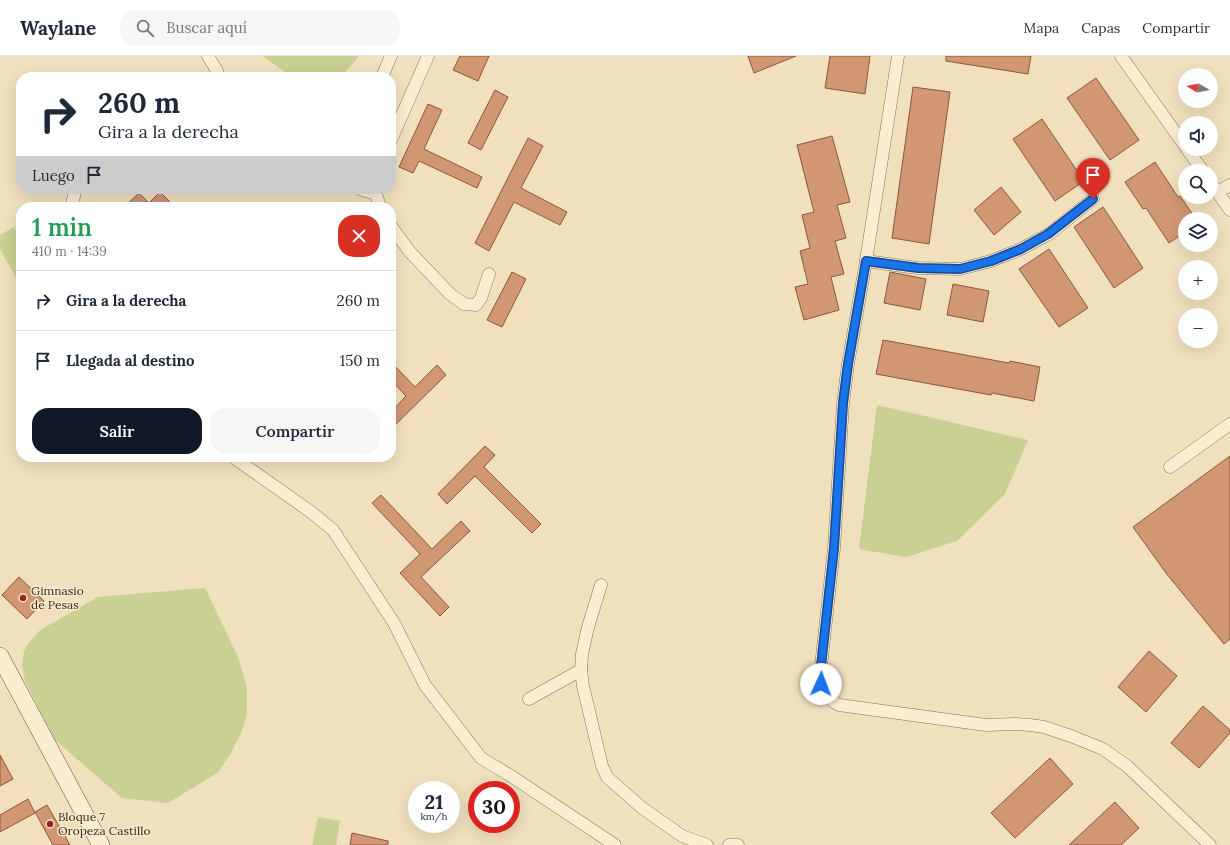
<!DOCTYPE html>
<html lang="es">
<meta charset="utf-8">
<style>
:root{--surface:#fff;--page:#f6f6f7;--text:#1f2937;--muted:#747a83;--line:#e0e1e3;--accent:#111827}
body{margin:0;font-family:Lora,serif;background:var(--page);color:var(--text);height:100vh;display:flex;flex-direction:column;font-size:15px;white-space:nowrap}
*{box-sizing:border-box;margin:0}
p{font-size:13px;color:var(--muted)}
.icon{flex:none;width:22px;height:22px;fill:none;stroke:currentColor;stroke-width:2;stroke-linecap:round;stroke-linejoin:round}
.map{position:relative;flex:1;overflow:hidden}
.details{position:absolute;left:16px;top:146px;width:380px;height:260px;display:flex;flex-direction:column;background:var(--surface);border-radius:16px;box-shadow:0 4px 16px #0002}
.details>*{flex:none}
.guide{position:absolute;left:16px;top:16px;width:380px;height:122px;border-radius:16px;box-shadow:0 4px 16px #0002;background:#fff;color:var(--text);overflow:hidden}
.needle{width:26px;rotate:280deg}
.tools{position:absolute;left:1178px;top:12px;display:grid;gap:8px}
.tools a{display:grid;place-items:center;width:40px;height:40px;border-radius:50%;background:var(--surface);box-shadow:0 4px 16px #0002;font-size:20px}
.speed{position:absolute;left:408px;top:725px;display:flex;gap:8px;font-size:20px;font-weight:700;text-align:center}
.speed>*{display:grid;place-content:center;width:52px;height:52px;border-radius:50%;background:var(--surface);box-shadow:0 4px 16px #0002;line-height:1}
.speed small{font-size:10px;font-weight:400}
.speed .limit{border:6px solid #d22;background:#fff;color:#111}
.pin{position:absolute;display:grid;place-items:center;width:34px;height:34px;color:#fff;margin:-41px -17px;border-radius:50% 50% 50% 0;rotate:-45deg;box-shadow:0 0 4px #0007}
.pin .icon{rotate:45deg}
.me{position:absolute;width:44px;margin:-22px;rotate:2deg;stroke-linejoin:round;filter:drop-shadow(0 0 3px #0008)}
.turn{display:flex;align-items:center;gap:14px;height:84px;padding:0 16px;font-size:18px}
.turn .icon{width:52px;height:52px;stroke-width:2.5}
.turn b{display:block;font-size:28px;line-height:34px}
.then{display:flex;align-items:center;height:38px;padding:0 16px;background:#0003;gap:8px;font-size:15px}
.round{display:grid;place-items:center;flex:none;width:42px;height:42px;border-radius:16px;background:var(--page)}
.head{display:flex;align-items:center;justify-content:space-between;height:68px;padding:0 16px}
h1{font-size:24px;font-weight:600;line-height:30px;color:#1e9e55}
.cta{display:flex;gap:8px;margin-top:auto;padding:8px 16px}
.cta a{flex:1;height:46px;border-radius:16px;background:var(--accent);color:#fff;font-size:16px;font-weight:600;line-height:46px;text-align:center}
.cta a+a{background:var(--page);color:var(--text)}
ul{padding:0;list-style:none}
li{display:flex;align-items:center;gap:12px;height:60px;padding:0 16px;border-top:1px solid var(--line)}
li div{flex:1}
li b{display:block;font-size:15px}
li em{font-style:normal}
header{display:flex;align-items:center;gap:24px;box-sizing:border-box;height:56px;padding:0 20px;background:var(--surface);border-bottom:1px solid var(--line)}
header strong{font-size:19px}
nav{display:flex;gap:22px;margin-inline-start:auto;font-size:14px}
.search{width:280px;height:36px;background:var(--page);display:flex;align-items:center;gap:10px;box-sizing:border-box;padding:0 14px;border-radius:16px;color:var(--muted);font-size:15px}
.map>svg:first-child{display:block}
.green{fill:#cacf92}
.building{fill:#d19672;stroke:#8b573a}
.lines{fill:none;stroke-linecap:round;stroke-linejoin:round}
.street-casing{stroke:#8a7056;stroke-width:13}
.secondary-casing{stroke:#6c5139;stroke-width:18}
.street{stroke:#fbedd2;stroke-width:12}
.secondary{stroke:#fbedd2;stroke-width:17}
.route-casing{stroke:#114b97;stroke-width:10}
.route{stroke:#1a73e8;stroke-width:7}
.poi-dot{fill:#9d2227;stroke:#f8eace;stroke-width:1.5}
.labels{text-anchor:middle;stroke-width:3;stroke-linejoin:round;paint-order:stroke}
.poi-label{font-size:12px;fill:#38281b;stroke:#f8eace;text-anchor:start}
</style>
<header>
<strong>Waylane</strong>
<div class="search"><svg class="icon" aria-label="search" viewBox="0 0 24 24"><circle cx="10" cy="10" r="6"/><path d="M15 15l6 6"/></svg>Buscar aquí</div>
<nav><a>Mapa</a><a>Capas</a><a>Compartir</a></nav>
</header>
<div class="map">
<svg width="1230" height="789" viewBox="0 0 1230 789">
<rect width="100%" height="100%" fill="#f1e0be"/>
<!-- green -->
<g class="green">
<path d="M263 0H359L341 21H292Z"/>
<path d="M14 171 21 184V220L16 222 0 193V179Z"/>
<path d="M877 349 1028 384 1005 438 957 485 906 501 859 493Z"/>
<path d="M205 532 238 601 247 632V659L241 677 230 699 217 717 168 747 122 742 55 684 25 625 22 609 24 595 28 588 40 574 98 541Z"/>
<path d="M318 761 340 765 336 789H312Z"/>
</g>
<!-- building -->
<g class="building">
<path d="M460 0H489L478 25 453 14Z"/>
<path d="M748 0H796L754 17Z"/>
<path d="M830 0H870L865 38 825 32Z"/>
<path d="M946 0H1031L1028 18 946 5Z"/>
<path d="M1096 22 1139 84 1110 104 1067 42Z"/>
<path d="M913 31 950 36 929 188 892 182Z"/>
<path d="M495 34 508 41 481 94 468 87Z"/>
<path d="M428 48 442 54 424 93 482 121 477 132 419 105 413 117 399 111Z"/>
<path d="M1042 63 1084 125 1055 145 1013 83Z"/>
<path d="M832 80 850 146 837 149 846 182 835 185 844 218 831 221 839 254 804 264 795 231 808 228 800 195 810 192 802 159 814 156 797 89Z"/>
<path d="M528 82 543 90 521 132 567 156 560 169 514 146 489 195 475 187Z"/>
<path d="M1155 106 1178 141 1180 140 1196 163H1185V176L1169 187 1146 152 1143 153 1125 126Z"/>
<path d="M1001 131 1021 156 994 179 974 154Z"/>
<path d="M160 136 175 151H124L139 137 149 147Z"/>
<path d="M1103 151 1143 212 1114 232 1074 171Z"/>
<path d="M1049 193 1088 252 1059 271 1019 213Z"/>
<path d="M512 216 526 223 502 271 487 264Z"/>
<path d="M890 216 926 223 920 254 884 247Z"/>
<path d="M953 228 989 235 983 266 947 259Z"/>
<path d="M883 284 1009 307 1010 305 1040 311 1034 345 992 337 991 339 876 318Z"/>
<path d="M391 306 415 331 437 309 446 319 391 373V356L406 340 391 324Z"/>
<path d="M485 390 495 399 484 411 541 468 532 477 475 420 447 448 438 438Z"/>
<path d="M1230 400V583L1224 588 1166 517 1133 471Z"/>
<path d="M381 439 432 493 461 465 470 475 421 521 449 551 440 560 400 517 420 498 372 447Z"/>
<path d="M19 521 44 545 27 563 2 539Z"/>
<path d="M1149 595 1177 620 1146 656 1118 631Z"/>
<path d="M1203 650 1230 674V677L1199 712 1171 687Z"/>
<path d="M0 699 13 723 0 730Z"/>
<path d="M1050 702 1073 728 1015 782 991 757Z"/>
<path d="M28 743 35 757 0 776V759Z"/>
<path d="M1115 746 1139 772 1121 789H1069Z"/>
<path d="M47 749 70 789H53L35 756Z"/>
<path d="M352 777 388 785V789H350Z"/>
</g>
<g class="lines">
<!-- street casing -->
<g class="street-casing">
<g id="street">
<path d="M208 0 217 15 218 21"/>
<path d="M898 0 866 205 848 308 843 347 834 492 820 619C821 634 826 642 839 649L986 669 1015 668 1030 669 1044 671 1071 680 1103 693 1127 710 1210 789"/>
<path d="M1121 0 1185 90"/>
<path d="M382 21 391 0"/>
<path d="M391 84 428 0"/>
<path d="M1187 93 1203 115"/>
<path d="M1211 127 1230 154"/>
<path d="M360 133 376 138"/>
<path d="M376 133V138L380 151"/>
<path d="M1218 136 1230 129"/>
<path d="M71 151 76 133"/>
<path d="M391 170 410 196 450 238 464 248 476 249 481 242 489 218"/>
<path d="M866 205 917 212 960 213 991 205 1021 193 1049 178 1093 143"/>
<path d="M233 401 311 456 333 474 394 567 425 629 481 702 511 720 615 789"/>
<path d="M1170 411 1230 368"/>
<path d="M601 529 588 571 582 598 581 614 583 630 602 710 607 721 641 751 682 780 707 789"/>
<path d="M529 643 581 614"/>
<path d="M729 789H738"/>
</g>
</g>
<!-- secondary casing -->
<g class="secondary-casing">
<path id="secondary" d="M0 600 101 789"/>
</g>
<!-- street -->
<use href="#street" class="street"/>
<!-- secondary -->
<use href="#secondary" class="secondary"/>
</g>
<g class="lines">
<!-- route casing -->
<g class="route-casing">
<path id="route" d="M821 628 820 619 834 492 843 347 848 308 866 205 918 212 960 213 991 205 1021 193 1048 178 1093 143"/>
</g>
<!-- route -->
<use href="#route" class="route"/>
</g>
<!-- markers -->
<g class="poi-dot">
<circle cx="23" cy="542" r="4"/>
<circle cx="50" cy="768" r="4"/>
</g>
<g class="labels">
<!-- poi labels -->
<g class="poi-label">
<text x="31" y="539">Gimnasio<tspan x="31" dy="14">de Pesas</tspan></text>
<text x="58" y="765">Bloque 7<tspan x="58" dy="14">Oropeza Castillo</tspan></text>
</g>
</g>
</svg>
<div class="tools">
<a><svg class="needle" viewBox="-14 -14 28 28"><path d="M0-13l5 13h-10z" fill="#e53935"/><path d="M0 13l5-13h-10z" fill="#747a83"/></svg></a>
<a><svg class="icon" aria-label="sound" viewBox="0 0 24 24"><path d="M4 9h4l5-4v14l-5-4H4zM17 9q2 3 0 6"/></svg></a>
<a><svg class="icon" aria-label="search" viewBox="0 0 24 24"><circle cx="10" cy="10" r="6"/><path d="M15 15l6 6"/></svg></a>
<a><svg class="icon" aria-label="layers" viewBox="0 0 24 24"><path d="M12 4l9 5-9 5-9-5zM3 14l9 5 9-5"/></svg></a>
<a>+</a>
<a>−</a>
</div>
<div class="speed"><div>21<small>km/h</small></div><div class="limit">30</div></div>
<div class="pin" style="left:1093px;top:143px;background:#d93025"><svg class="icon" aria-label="arrive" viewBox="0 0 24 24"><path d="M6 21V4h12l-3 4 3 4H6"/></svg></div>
<svg class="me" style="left:821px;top:628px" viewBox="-20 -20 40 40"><circle r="19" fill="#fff"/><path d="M0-13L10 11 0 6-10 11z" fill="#1a73e8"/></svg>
<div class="guide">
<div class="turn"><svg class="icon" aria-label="right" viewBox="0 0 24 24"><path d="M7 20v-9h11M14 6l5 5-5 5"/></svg><div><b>260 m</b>Gira a la derecha</div></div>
<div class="then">Luego<svg class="icon" aria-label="arrive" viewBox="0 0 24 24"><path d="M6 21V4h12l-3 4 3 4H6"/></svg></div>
</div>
<section class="details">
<div class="head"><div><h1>1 min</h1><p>410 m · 14:39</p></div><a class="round" style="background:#d93025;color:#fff"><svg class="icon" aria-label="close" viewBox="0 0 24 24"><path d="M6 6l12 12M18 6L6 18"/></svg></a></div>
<ul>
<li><svg class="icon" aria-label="right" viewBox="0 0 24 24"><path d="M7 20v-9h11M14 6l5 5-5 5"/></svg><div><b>Gira a la derecha</b></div><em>260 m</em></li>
<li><svg class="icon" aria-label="arrive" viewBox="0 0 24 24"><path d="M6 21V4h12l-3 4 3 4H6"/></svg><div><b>Llegada al destino</b></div><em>150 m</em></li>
</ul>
<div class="cta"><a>Salir</a><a>Compartir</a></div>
</section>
</div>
